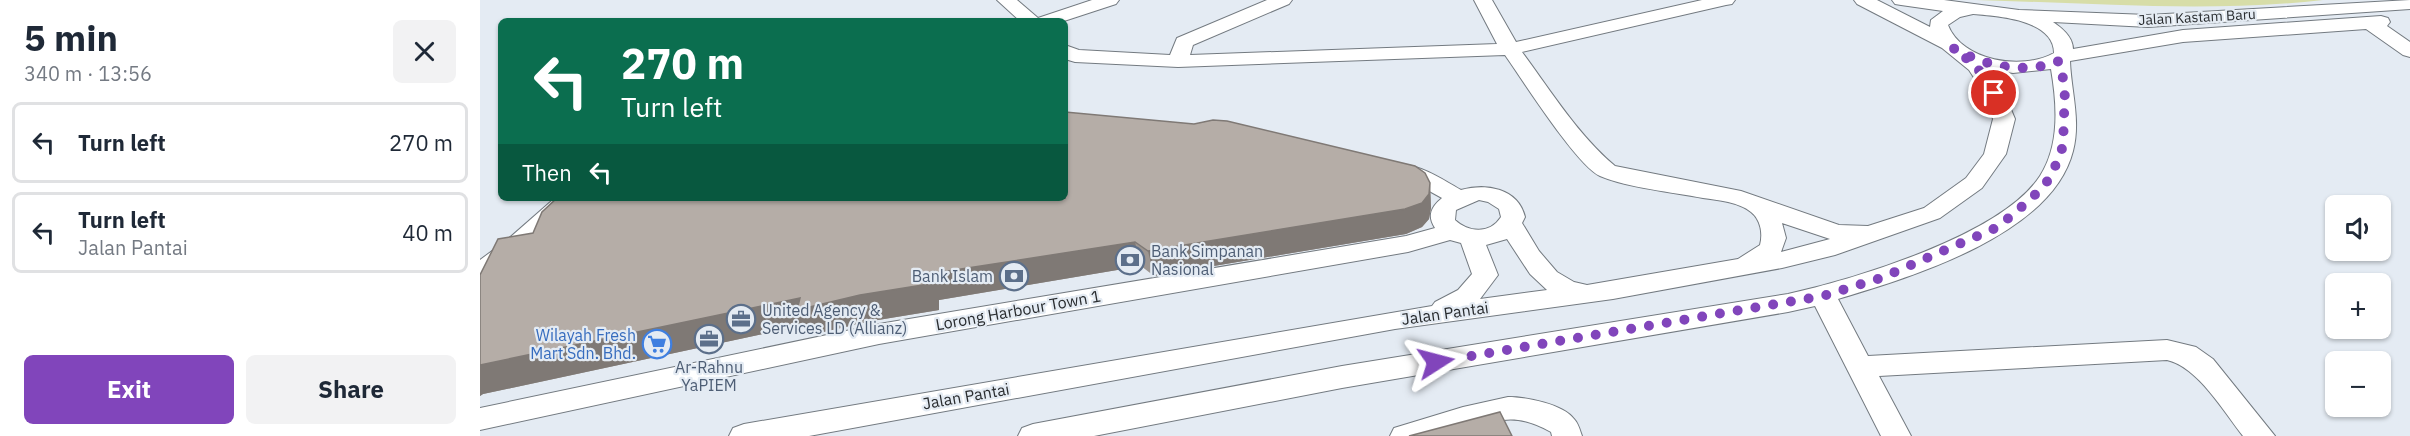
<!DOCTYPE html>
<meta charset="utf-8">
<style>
:root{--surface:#fff;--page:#f2f2f3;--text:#1f2937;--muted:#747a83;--line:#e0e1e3;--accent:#8145bb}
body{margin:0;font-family:"IBM Plex Sans",sans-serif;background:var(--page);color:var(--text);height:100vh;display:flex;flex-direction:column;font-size:22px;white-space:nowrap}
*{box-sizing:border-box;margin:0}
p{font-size:20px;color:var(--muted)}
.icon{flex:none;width:33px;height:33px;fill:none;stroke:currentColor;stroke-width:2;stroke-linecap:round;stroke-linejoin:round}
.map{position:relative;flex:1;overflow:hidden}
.drawer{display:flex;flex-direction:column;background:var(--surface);width:480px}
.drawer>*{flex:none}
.top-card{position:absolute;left:18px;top:18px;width:570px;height:183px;border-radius:9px;box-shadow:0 2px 4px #0004;background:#0b6e4f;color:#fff;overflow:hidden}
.buttons{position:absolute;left:1845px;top:195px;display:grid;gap:12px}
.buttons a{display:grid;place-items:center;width:66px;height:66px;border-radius:9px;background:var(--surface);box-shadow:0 2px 4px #0004;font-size:30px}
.pin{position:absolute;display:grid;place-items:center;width:51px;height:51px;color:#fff;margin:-26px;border:3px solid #fff;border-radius:50%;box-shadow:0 2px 6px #0007}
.me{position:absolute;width:66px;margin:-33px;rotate:81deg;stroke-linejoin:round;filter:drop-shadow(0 0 4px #0008)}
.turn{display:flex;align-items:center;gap:21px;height:126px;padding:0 24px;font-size:27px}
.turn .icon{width:78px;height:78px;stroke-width:2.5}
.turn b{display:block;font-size:42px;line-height:51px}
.then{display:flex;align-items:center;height:57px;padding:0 24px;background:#0003;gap:12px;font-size:22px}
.round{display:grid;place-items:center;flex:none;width:63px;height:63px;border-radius:9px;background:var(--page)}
.summary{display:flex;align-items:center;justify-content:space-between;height:102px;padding:0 24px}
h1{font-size:36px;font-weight:700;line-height:45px}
.cta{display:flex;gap:12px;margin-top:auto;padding:12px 24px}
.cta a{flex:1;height:69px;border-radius:9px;background:var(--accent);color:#fff;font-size:24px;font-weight:700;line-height:69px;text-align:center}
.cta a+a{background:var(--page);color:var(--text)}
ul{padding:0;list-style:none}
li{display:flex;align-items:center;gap:18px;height:81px;margin:0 12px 9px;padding:0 12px;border:3px solid var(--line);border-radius:9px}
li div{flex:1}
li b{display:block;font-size:22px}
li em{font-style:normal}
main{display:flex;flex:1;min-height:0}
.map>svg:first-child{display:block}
.green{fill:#d7dda8}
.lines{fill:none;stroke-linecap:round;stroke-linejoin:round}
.minor-casing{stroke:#737a80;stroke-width:2}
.minor{fill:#fff;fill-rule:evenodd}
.wall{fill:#9c9590}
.shaded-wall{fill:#7f7975}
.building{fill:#b5ada7;stroke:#7f7975;stroke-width:1.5}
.route{stroke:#8145bb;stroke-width:10;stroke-dasharray:0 18}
.labels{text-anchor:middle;stroke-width:4.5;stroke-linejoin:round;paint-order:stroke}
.far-street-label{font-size:14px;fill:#292c2f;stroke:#e4ebf3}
.service-label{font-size:16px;fill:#4e5e75;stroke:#e4ebf3;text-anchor:start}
.street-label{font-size:16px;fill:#292c2f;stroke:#e4ebf3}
.shop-label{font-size:16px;fill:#366cbe;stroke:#e4ebf3;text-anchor:end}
</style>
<main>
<section class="drawer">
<div class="summary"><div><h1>5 min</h1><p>340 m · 13:56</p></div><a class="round"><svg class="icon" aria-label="close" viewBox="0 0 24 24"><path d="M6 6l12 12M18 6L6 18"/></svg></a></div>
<ul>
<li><svg class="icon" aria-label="left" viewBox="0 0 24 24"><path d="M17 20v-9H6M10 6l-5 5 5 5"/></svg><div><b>Turn left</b></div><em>270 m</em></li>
<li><svg class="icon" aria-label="left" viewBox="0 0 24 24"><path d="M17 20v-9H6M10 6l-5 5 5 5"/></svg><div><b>Turn left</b><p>Jalan Pantai</p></div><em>40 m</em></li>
</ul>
<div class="cta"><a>Exit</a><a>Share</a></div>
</section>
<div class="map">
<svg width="1930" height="436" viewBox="0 0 1930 436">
<rect width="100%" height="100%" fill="#e4ebf3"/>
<!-- green -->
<path class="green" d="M1496 0H1843C1728 13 1612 3 1496 0Z"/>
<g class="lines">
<!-- minor casing -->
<g class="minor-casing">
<g id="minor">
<path d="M517 0H537L558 18 612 0H639L636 4 584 21H540Z"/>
<path d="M787 0H812L809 4 713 45 710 55 1017 44 994 0H1012L1036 42 1222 0H1255L1252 4 1246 5 1042 52C1071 91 1098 135 1135 166L1261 191 1359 225 1388 226 1444 208 1486 178 1504 154 1513 119 1504 93 1489 70 1462 48 1377 4 1374 0H1397L1450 27 1451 20 1463 11 1421 5 1415 4 1412 0H1464L1539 10 1668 15 1930 0V9L1668 27 1573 22C1582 28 1593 37 1593 49L1703 30 1901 16 1908 18 1910 22 1907 26 1930 42V57L1923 55 1886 29 1703 42 1590 61C1591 91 1601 120 1593 151 1572 235 1431 277 1358 299L1388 356 1687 340 1716 347 1733 359 1795 436H1763C1744 412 1718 367 1687 360L1399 376 1431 436H1401L1335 306 1308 312 862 388 614 436H538L542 428 553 424 862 366 1308 294C1375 279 1522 235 1560 176 1580 145 1577 104 1571 69L1533 73 1508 69 1524 93 1535 119 1526 154 1502 188 1460 218 1355 255 1302 268 1133 299 915 329 329 436H249L253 428 264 424 952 306 955 302 978 290 992 274 981 243 970 240 928 252 399 344 0 430V408L399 324 926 236 955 228C947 216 951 207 962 198L933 182 911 176 908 171 911 166C935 160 961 179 981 190 1006 183 1038 188 1045 217L1042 223 1059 251 1077 272 1094 282 1107 285 1258 259 1280 245C1283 234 1281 220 1271 212 1259 202 1238 200 1223 198 1192 192 1149 188 1120 176 1097 166 1042 79 1025 55L698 67 595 62 585 59V45L599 50 690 55 697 38ZM1493 14C1519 16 1574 20 1574 53 1542 71 1482 61 1468 25L1480 17ZM999 200 1008 202 1019 209 1021 217C1010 234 989 233 975 220L976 210ZM1302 223 1350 239 1301 252 1306 238ZM1027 239 1050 274 1067 290 1000 299 1018 275 1006 245Z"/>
<path d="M75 198H101C87 218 22 275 0 282V260L27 240Z"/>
<path d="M1028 397C1046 397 1083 404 1094 419 1098 423 1100 430 1102 436H1072L1071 432C1023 405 1008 429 962 436 946 436 927 436 910 436L914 428 983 407Z"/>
</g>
</g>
<!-- minor -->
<use href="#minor" class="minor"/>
</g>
<!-- wall -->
<path class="wall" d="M950 183 951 208 949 219 942 227 926 234 674 276 661 266 459 300V310L392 321 330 335 325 325 3 394 0 396V275L53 233Z"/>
<!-- shaded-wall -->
<g class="shaded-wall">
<path d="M950 183 951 208 949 219 942 227 926 234 674 276 668 251Z"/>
<path d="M655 242 661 266 459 300V310L392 321 330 335 325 325 3 394 0 396V365L320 298 449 274Z"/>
</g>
<!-- building -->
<g class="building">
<path d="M585 112 714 124 733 120 747 121 935 166 945 173 950 183 949 194 942 203 925 209 668 251 655 242 449 274V284L380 295 317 310 320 298 0 365V275L18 239 53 233 62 212 77 198H585Z"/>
<path d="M1020 412 1032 436H929Z"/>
</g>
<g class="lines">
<!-- route -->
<path class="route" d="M956 362 1343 296 1401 278 1518 227 1552 198 1571 177 1583 146 1585 87 1579 61C1543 75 1505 66 1473 48L1496 66 1514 93"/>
</g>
<!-- icons -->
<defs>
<g id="bank-ring" transform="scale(1.5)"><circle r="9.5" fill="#e4ebf3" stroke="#5c6f8a" stroke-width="1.5"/><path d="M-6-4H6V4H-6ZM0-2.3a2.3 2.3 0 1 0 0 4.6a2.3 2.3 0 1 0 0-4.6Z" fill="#5c6f8a"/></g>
<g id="office-ring" transform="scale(1.5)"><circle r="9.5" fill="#e4ebf3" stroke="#5c6f8a" stroke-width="1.5"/><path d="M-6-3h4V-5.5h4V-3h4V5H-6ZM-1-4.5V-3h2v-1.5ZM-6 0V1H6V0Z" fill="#5c6f8a"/></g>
<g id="supermarket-ring" transform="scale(1.5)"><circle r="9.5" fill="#e4ebf3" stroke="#3f7fe0" stroke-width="1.5"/><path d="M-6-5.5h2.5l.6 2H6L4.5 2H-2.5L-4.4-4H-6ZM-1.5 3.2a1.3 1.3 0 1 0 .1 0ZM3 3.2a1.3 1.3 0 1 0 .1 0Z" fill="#3f7fe0"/></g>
</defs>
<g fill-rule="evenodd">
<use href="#bank-ring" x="650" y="260"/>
<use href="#bank-ring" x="534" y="276"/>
<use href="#office-ring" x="261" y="319"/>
<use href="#office-ring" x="229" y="339"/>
<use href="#supermarket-ring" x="177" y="344"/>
</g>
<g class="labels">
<!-- far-street labels -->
<g class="far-street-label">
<text transform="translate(1717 17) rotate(-3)" y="5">Jalan Kastam Baru</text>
</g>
<!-- service labels -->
<g class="service-label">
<text x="671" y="257">Bank Simpanan<tspan x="671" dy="18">Nasional</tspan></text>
<text x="513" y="282" text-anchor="end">Bank Islam</text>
<text x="282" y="316">United Agency &amp;<tspan x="282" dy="18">Services LD (Allianz)</tspan></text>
<text x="229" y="373" text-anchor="middle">Ar-Rahnu<tspan x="229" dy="18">YaPIEM</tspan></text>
</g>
<!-- street labels -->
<g class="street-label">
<text transform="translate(538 310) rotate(-10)" y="6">Lorong Harbour Town 1</text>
<text transform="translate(965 313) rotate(-8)" y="6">Jalan Pantai</text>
<text transform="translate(486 396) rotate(-10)" y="6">Jalan Pantai</text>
</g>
<!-- shop labels -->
<g class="shop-label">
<text x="156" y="341">Wilayah Fresh<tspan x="156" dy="18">Mart Sdn. Bhd.</tspan></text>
</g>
</g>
</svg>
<div class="buttons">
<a><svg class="icon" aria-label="sound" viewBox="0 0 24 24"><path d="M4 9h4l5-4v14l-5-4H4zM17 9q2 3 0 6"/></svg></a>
<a>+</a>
<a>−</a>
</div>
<div class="pin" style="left:1514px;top:93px;background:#d93025"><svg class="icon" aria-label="arrive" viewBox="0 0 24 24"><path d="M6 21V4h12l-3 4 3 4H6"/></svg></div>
<svg class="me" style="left:956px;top:362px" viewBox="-20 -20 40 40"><path d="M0-17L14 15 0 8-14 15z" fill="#8145bb" stroke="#fff" stroke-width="4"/></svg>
<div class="top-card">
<div class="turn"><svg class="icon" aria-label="left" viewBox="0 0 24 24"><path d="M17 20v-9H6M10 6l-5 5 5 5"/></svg><div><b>270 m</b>Turn left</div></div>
<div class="then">Then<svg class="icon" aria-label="left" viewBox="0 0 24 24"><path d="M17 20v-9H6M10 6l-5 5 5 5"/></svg></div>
</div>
</div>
</main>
